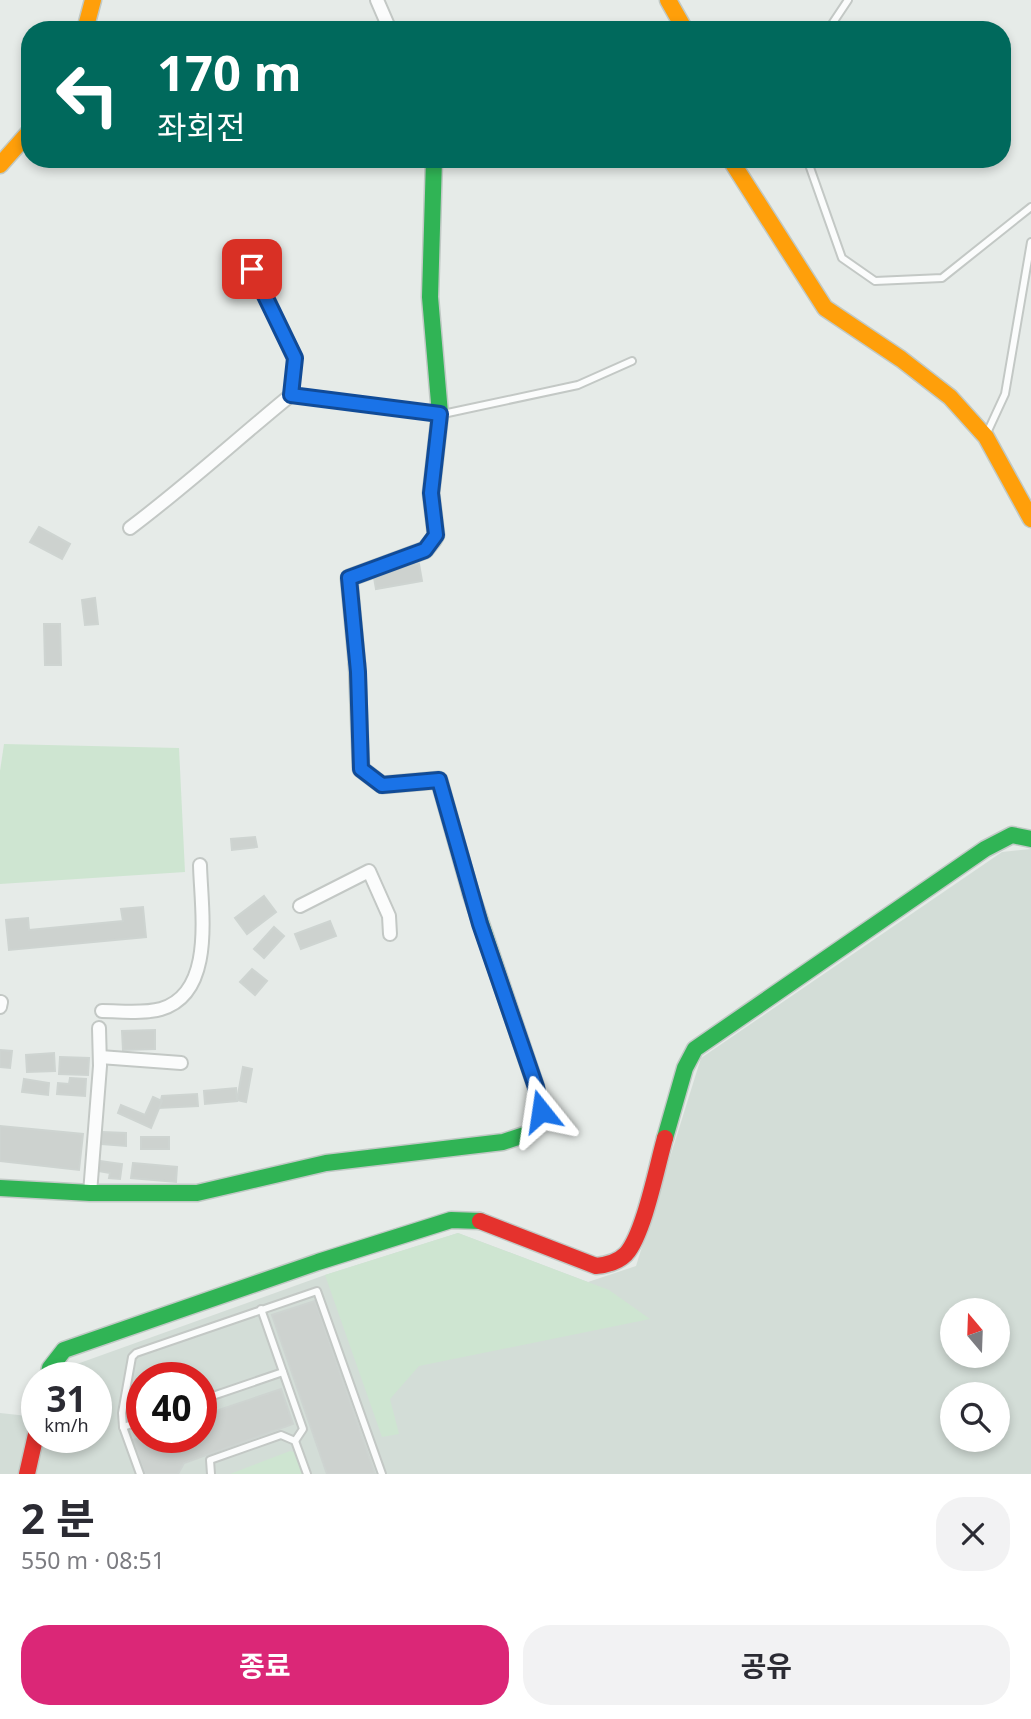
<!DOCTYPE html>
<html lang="ko">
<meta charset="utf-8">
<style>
:root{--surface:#fff;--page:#f2f2f3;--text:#2b2b33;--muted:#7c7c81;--accent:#db2777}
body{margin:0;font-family:"Noto Sans","Noto Sans KR",sans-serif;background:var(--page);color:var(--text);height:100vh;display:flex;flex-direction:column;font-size:26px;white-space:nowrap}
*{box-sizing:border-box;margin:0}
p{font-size:23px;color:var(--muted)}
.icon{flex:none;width:38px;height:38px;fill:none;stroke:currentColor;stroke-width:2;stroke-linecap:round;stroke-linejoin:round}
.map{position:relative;height:1474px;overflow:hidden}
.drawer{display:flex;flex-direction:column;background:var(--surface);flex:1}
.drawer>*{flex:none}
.top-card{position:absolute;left:21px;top:21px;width:990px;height:147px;border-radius:28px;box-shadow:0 4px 10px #0003;background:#00695c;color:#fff;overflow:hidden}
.needle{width:46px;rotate:341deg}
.tools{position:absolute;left:940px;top:1298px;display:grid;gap:14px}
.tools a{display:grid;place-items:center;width:70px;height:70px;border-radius:50%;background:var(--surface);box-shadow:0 4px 10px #0003;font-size:35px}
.speed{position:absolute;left:21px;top:1362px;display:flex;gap:14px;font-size:35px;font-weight:700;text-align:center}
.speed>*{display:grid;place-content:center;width:91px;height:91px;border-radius:50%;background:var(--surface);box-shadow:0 4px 10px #0003;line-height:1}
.speed small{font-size:18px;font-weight:400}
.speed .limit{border:10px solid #d22;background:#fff;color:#111}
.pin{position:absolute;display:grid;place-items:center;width:60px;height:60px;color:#fff;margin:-30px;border-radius:14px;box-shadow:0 4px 10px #0006}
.me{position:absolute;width:77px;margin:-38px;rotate:345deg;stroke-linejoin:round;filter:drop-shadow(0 0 5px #0008)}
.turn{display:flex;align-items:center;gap:24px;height:147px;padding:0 21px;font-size:32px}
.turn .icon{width:91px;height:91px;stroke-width:2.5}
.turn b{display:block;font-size:49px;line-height:60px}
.round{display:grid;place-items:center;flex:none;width:74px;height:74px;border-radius:28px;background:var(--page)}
.summary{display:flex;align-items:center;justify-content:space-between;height:119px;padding:0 21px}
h1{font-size:42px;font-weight:700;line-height:52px}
.action{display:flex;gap:14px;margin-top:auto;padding:14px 21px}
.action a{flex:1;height:80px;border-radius:28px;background:var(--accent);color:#fff;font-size:28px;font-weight:700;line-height:80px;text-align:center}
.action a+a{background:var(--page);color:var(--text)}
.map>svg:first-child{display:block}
.built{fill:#d3ddd7;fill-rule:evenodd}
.green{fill:#cee5d1}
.building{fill:#cdd2cf;stroke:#ced4d1;stroke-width:2}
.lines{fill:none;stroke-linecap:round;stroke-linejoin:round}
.lane-casing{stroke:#c3c8c5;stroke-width:10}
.street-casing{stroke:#c3c8c5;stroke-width:16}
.fast-casing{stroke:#c1c9c5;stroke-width:19}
.slow-casing{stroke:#c1c9c5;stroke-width:19}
.jam-casing{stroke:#c1c9c5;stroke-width:19}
.lane{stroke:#fbfcfc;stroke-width:6}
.street{stroke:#fbfcfc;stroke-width:12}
.fast{stroke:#30b455;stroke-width:16}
.slow{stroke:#ff9f0a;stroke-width:16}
.jam{stroke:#e5322d;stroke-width:16}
.route-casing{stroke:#114b97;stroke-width:18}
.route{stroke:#1a73e8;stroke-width:12}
</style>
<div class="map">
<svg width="1031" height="1474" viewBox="0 0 1031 1474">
<rect width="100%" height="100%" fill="#e6ebe8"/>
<!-- built -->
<path class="built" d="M1031 849V1474H0V1413L37 1417V1437H96V1377H61L63 1369 325 1275 458 1233 588 1282 636 1266 701 1058 1002 852ZM952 1311H998V1356H952ZM142 1377H201V1437H142ZM952 1395H998V1440H952Z"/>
<!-- green -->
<g class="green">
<path d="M4 744 179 748 185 872 0 884V771Z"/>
<path d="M458 1233 609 1290 650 1319 419 1366 390 1399 399 1434 382 1437 325 1275Z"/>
<path d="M290 1451 294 1452 303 1474H230Z"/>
</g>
<!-- building -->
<g class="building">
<path d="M39 527 70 544 62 559 30 542Z"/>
<path d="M419 564 422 581 376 589 373 572Z"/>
<path d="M95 598 98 624 85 625 82 600Z"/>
<path d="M44 624H60L61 665H45Z"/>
<path d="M255 837 257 847 232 850 231 839Z"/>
<path d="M264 896 276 912 247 934 235 918Z"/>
<path d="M143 907 146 937 9 950 6 920 28 918 29 930 123 921 121 909Z"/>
<path d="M330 921 336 936 301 949 295 934Z"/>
<path d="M274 927 284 936 264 958 254 949Z"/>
<path d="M252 969 267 981 255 995 240 982Z"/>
<path d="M155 1030V1049L123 1050 122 1031Z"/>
<path d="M0 1050 12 1051 10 1068 0 1067Z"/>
<path d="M54 1053 55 1071 27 1072 26 1055Z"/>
<path d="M60 1057 89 1058 88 1075 59 1074Z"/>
<path d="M243 1067 252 1069 246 1102 237 1100Z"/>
<path d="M70 1078 86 1079 85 1096 57 1094 58 1083 69 1084Z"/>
<path d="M24 1079 49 1083 48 1095 22 1092Z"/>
<path d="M236 1088 237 1101 205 1104 204 1091Z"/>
<path d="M197 1094 198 1106 159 1108 162 1096Z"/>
<path d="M153 1097 162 1101 151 1128 118 1113 121 1105 145 1115Z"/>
<path d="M0 1126 83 1134 79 1170 0 1161Z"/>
<path d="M102 1132 126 1133V1146L102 1144Z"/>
<rect x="141" y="1137" width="28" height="12"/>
<path d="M100 1161 122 1164 120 1179 109 1178 110 1173 98 1171Z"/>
<path d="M133 1163 177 1167 176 1182 131 1178Z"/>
<path d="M315 1301 375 1474H327L272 1315Z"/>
<path d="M281 1389 293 1424 184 1463 178 1474H145L133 1440 143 1437H201V1416Z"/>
</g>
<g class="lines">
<!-- lane casing -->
<g class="lane-casing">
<g id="lane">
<path d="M828 30 848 0"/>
<path d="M807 159 842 258 875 281 942 278 1031 207"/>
<path d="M443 414 578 385 632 361"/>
<path d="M987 433 1005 394 1031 242"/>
<path d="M261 1309 303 1429 295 1441"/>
<path d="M201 1400 283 1372"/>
<path d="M123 1427 142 1421"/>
<path d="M140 1474 123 1427 122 1413 132 1357 136 1353 317 1291 382 1474"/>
<path d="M211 1474 210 1460 281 1435 295 1441 307 1474"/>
</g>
</g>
<!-- street casing -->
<g class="street-casing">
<g id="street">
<path d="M377 0 390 30"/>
<path d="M252 269 295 358 291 395"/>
<path d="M130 528C186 486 237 439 291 395L440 414"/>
<path d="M300 906 369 871 389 916 390 934"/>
<path d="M0 1007 1 1002"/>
<path d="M102 1011C121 1011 143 1014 161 1009 216 993 201 909 200 865"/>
<path d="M100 1057 181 1063"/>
<path d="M90 1193 100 1066 99 1028"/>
</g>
</g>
<!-- fast casing -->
<g class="fast-casing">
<g id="fast">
<path d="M433 540 436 535 431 493 440 414 430 297 434 159"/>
<path d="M665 1138 685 1068 695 1049 985 849 1012 835 1031 839"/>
<path d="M0 1188 90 1193H197L326 1163 503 1142 530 1133 541 1111 536 1087 471 894"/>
<path d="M48 1377 50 1368 64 1350 318 1262 451 1220 480 1221"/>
</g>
</g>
<!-- slow casing -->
<g class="slow-casing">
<g id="slow">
<path d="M668 0 685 30"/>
<path d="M85 30 93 0"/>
<path d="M730 159 825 308 901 359 950 397 986 437 1031 519"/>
<path d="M0 165 30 131"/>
<path d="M357 664 361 769 382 785 439 780 471 894"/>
</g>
</g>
<!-- jam casing -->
<g class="jam-casing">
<g id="jam">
<path d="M357 664 349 578 425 550 433 540"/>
<path d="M480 1221 596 1266C607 1265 618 1262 626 1254 644 1234 657 1166 665 1138"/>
<path d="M27 1474 37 1430"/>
</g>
</g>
<!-- lane -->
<use href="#lane" class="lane"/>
<!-- street -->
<use href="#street" class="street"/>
<!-- fast -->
<use href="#fast" class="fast"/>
<!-- slow -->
<use href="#slow" class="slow"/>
<!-- jam -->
<use href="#jam" class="jam"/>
</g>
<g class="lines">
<!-- route casing -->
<g class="route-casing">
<path id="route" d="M252 269 295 358 291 395 440 414 431 493 436 535 425 550 349 578 358 672 361 769 382 785 439 780 480 924 536 1087 541 1111"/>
</g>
<!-- route -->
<use href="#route" class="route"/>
</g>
</svg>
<div class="tools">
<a><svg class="needle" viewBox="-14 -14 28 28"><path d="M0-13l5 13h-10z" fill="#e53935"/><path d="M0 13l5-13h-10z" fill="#7c7c81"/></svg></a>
<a><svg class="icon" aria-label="search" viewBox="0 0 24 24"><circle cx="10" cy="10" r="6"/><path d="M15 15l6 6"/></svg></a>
</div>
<div class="speed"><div>31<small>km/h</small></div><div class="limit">40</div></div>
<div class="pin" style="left:252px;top:269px;background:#d93025"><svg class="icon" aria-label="arrive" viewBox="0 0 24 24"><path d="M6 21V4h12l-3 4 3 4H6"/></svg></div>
<svg class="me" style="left:541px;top:1111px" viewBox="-20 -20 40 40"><path d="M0-17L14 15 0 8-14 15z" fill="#1a73e8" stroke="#fff" stroke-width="4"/></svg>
<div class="top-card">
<div class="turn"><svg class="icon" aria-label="left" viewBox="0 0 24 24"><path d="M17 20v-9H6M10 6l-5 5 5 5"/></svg><div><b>170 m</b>좌회전</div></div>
</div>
</div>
<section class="drawer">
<div class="summary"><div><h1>2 분</h1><p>550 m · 08:51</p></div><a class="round"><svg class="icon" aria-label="close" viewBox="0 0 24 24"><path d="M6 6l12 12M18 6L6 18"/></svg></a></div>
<div class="action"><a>종료</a><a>공유</a></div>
</section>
